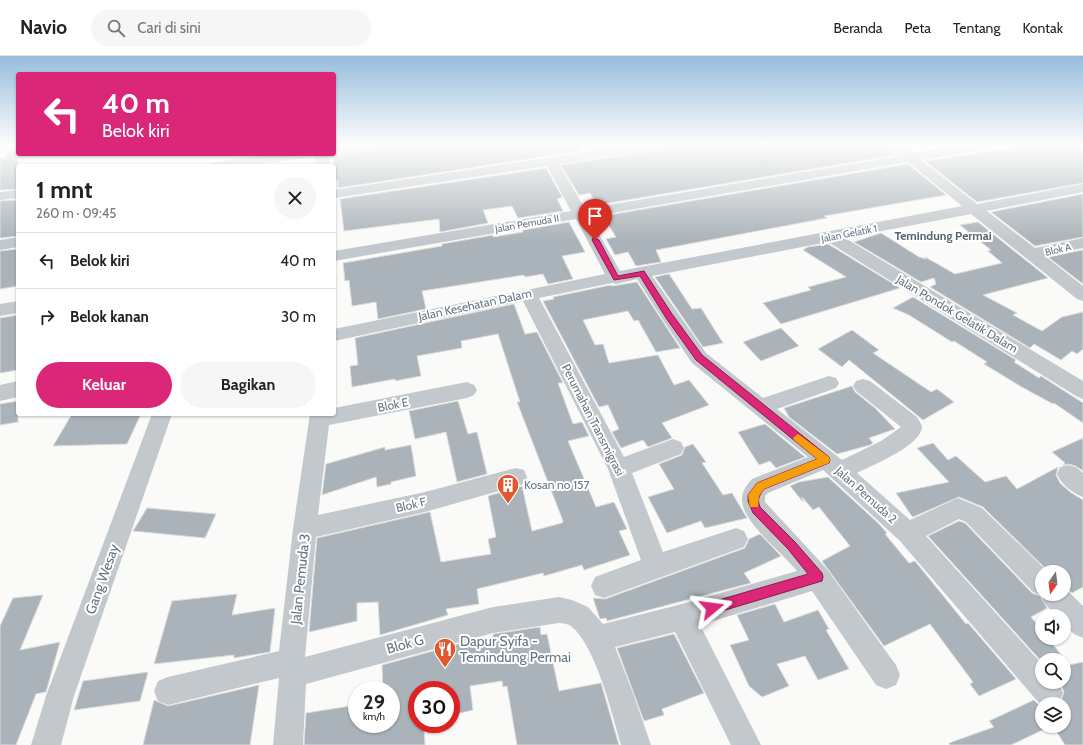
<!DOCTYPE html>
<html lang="id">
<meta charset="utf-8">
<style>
:root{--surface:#fff;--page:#f6f6f6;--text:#222;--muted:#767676;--line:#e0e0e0;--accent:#db2777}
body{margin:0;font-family:Cabin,sans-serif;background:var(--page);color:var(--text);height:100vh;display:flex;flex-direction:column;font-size:15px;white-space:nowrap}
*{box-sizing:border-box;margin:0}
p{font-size:13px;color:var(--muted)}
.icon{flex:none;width:22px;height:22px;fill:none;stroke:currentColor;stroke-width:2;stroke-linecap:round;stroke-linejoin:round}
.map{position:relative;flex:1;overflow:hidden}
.side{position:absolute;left:16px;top:108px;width:320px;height:252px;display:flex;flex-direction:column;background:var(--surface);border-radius:4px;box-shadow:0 1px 3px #0004}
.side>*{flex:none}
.hud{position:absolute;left:16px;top:16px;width:320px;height:84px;border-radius:4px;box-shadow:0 1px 3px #0004;background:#db2777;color:#fff;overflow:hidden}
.needle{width:26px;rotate:194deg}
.tools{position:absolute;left:1035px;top:509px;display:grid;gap:8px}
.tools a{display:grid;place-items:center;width:36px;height:36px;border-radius:50%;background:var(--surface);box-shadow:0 1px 3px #0004;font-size:20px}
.speed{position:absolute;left:348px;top:625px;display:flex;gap:8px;font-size:20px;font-weight:700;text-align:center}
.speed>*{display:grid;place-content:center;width:52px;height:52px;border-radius:50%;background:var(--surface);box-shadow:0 1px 3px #0004;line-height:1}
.speed small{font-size:10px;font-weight:400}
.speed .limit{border:6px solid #d22;background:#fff;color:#111}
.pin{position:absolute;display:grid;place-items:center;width:34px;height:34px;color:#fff;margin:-41px -17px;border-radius:50% 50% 50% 0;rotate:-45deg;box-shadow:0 0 4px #0007}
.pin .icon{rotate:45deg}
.me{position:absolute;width:44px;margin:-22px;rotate:74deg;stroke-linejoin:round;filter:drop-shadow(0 0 3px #0008)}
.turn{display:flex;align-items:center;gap:14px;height:84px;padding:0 20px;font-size:18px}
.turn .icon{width:52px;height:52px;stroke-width:2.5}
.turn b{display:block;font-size:28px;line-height:34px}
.round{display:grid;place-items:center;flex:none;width:42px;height:42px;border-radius:21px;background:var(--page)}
.overview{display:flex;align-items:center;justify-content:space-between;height:68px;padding:0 20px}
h1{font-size:24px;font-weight:800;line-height:30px}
.action{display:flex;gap:8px;margin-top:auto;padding:8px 20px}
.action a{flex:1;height:46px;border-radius:24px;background:var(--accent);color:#fff;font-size:16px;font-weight:800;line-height:46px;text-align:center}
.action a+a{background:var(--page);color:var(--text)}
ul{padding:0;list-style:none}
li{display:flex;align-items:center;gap:12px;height:56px;padding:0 20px;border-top:1px solid var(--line)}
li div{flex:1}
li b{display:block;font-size:15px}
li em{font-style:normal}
header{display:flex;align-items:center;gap:24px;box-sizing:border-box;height:56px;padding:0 20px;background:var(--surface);border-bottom:1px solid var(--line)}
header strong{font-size:19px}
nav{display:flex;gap:22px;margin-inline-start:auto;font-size:14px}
.search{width:280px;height:36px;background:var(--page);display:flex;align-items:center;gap:10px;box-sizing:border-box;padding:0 14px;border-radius:22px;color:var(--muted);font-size:15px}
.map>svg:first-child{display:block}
.building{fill:#aab3b9;stroke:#dcdcda}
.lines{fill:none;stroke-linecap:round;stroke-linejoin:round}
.primary-casing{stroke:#b5babe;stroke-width:2}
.street{fill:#c3c8cc;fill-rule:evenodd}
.primary{fill:#fff;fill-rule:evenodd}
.route{fill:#db2777;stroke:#8e194d}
.slow{fill:#f59e0b}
.labels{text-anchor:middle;stroke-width:4;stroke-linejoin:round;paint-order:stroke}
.far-street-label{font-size:10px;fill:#657683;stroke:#fff}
.far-quarter-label{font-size:12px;font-weight:bold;fill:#57646e;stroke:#fff}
.street-label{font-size:12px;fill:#657683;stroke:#fff}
.poi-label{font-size:12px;fill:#657683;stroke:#fff;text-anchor:start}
.near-street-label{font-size:14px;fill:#657683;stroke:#fff}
.near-poi-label{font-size:14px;fill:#657683;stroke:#fff;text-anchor:start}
</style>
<header>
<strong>Navio</strong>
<div class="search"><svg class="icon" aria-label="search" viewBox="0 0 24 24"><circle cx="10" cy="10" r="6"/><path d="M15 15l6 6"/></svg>Cari di sini</div>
<nav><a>Beranda</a><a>Peta</a><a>Tentang</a><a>Kontak</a></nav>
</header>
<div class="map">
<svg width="1083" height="689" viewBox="0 0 1083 689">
<rect width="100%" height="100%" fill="#fafaf8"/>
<!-- building -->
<g class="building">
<path d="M396 89H577L580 95 338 132V124L334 125 333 99 369 94 374 92Z"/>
<path d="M675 89H884L896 99 597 149 590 137 579 139 561 109 657 94 665 90Z"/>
<path d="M1031 89H1083V127L977 146 925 105Z"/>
<path d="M18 95V133L0 134V102H5L8 96Z"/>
<path d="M908 108 946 139 824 160 827 162 656 194 661 206 636 210 628 196 615 199 606 183 616 181 603 160Z"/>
<path d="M546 112 562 141 557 143 563 155 518 162 512 150 483 154 488 167 440 176 439 163 344 175 340 143Z"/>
<path d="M1083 138V181L1035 190 991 156Z"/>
<path d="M18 144V180L0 182V145Z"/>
<path d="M569 166 585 196 562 200 573 223 548 228 543 218 525 221 524 219 422 235 426 253 378 263 376 246 352 250 349 224 345 225 343 207 442 190V188L493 179V181L523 176V174Z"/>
<path d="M978 166 1048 222 983 239 1017 257 1013 259 1042 275 1062 261 1083 256V293L1077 298 1072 295 1061 304 1034 288 1030 292 930 231 936 228 934 222 921 226 854 186 881 177 919 201 926 203 925 201 955 218 1002 207 988 195 991 194 960 169Z"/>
<path d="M828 188 900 232 781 268 763 247 811 234 808 231 846 221 803 194 808 191Z"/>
<path d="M18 193V230L0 233V195Z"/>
<path d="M1083 194V228L1048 201Z"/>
<path d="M669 218 692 253 701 252 723 287 703 291 655 221Z"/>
<path d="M637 226 680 292 656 296 638 264 634 265 628 255 583 264 595 289 603 288 609 307 658 299 674 329 689 324 709 349 662 367 672 382 648 391 643 384 621 392 612 376 619 373 608 349 599 351 543 245 554 243 553 241 611 229 612 230Z"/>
<path d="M913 241 1016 304 1014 306 1039 322 1041 320 1083 347V367L1054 347 1053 348 1020 330 984 308 987 306 954 285 952 286 909 259 893 252Z"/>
<path d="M514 248 525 278 537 276 563 327H558L573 368 582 366 589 380 568 385 596 451 614 446 627 473 619 475 630 499 584 514 582 509 544 520 543 517 477 533 479 548 446 553 448 559 380 579 378 546 357 547V565L309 576 317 482 430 456 441 506 491 498 488 483 496 481 488 440 522 430 532 475 562 467 563 465 517 346H520L498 278 461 285 462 292 417 300 421 320 395 325V323L352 331 350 310 358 309 355 282Z"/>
<path d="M18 259V314L0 317V262Z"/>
<path d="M781 272 799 290 761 305 743 286Z"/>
<path d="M852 274 879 294 873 297 931 336 937 333 954 346 923 364 849 304 842 311 818 293Z"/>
<path d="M852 330 855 336 875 352 895 373 869 382 873 387 870 389 837 398 789 361 784 352Z"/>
<path d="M18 345V366L0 369V348Z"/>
<path d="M458 345 468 378 477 376 487 418 457 426 446 376 415 383 409 355Z"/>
<path d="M72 358H141L127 388 53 390Z"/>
<path d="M765 368 805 401 776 412 770 405 759 409 738 376Z"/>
<path d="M1083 382V415L1076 410 1068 408 1063 409 1065 407 1052 396Z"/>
<path d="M933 387 948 404 956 400 985 426 1006 420 1017 433 1058 411 1056 419 1060 427 1070 436 1083 444V531L1072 537 1064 530V516H1049L983 451 959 441 913 461 911 459 896 437 949 426 917 392Z"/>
<path d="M693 388 706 406 702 407 723 439 732 437 747 462 705 472 701 465 667 477 648 441 674 433 659 408 682 399 685 391Z"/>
<path d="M411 389 416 420 391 426V428L377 431 376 421 322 439 326 408 385 391V394Z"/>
<path d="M828 421 878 467 887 477 885 478 909 507 915 505 966 568 968 567 1016 623 979 640 970 628 973 626 930 568 884 590 822 505 850 490 819 451 813 454 802 441 803 446 790 430 799 426Z"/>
<path d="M147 452 216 458 205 482 133 475Z"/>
<path d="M959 465 965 467 1032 537 1040 540 1047 552 1031 561 1042 574V582H1048L1069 609 1083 606V689H1065L1053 670H1064V648H1060L1064 636 1060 626H1064V604H1042V606L928 480Z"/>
<path d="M760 478 781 500 744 517 751 527 607 565 606 562 600 563 593 542 605 543 745 492 749 483Z"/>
<path d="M237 538 232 559 275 552 270 596 234 602V599L154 608 172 545Z"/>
<path d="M43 539 20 594 60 586 46 636 36 638 16 689H0V570L13 542Z"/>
<path d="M775 548 784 566 818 554 829 573 826 574 849 613 818 624 805 600 777 608 789 630 762 641 749 630 730 589 749 584 737 559Z"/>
<path d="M540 571 541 579 547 578 559 635 601 627 619 689H517L507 630 503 631 502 625 470 630 473 654 451 659V634H417V668H424L425 689H304L306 657 357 649V668H391V634H383L382 609 469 585 493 581V578Z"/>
<path d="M674 578 704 637 662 653 664 659 644 665 617 592Z"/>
<path d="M148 616 140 645 74 654 83 625Z"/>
<path d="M259 629 250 689H143L154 644 168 650Z"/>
<path d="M1034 644 1038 648H1042V670H1051L1011 689H950L949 687 994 671 989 665Z"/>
</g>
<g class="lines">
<!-- primary casing -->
<g class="primary-casing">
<path id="primary" d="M0 89H18V93L0 95Z"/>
</g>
<!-- street -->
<g class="street">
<path d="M342 89H376L369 93 334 98V90Z"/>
<path d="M632 89H664L657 93 559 108 585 153 899 100 888 89H902L913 97 963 89H992L991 92 986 93 921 104 977 148 1083 128V136L987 155 1035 192 1083 182V192L1045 200 1083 230V245L1077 243 971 158 845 182 1083 325V343L1076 340 828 186 652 220 706 297 763 342 829 320 836 322 839 327 836 332 777 353 842 404 881 385 901 371 856 335 853 330 856 325 863 323 870 325 917 361 922 370C923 389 873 409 857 417L910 464 958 442 982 452 1048 516H1042V538H1064V531L1083 550V582L1074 578 1064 568V560H1057L1044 547 1041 539 1033 536 966 466 959 463 926 480 1042 608V626L1059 627 1063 637 1059 647H1039L900 485 823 414 768 437 765 440V446L827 513 885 594 896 609 900 619 896 629 886 633 876 629 812 535 700 569 761 689H731L675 576 615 591 634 640 651 689H621C612 658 596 590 571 570 568 568 563 567 559 567L493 577 306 628 303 689H273L279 622 168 649 158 645 154 635 158 625 168 621 279 595 293 473 310 358H334V352L467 326 474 329 477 334 474 339 467 342 329 369 318 459 425 436 516 412 524 414 527 421 524 428 516 430 425 456 316 481 305 601 493 551 559 541 572 544 588 551 603 568 682 548 797 515C783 497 744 468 742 445 741 437 747 428 752 423L808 401 692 307 663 264 637 223 616 228 612 227 539 242 624 401 673 383 681 386 684 392 681 398 632 417 663 496 736 472 744 475 748 483 744 491 604 542 595 539 591 530 595 521 641 504 608 413 523 245 334 285V273L605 218 576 163 334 205V195L571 155 547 110 334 142V134ZM908 106 962 150 620 215 589 161Z"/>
<path d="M274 98H310L308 101 303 102 246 110H210L212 107 217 106Z"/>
<path d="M314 98H328L330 110H316Z"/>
<path d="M18 134V142L0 144V136Z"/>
<path d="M18 181V191L0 194V184Z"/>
<path d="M18 245V257L0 260V248Z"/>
<path d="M18 325V341L0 345V329Z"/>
<path d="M152 358H172L74 640 61 689H31L46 640Z"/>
<path d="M1068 409 1076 411 1083 417V441C1072 437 1062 429 1057 418L1060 411Z"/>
</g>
<!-- primary -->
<use href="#primary" class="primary"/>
</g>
<!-- sky -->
<linearGradient id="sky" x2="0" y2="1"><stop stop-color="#96bcdc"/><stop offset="0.48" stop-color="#fdfdfc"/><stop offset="1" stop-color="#fdfdfc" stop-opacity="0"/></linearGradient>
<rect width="1083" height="185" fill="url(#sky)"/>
<!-- route -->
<path class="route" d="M593 182 599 184 618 220 644 215 672 258 702 299 829 401 830 404 829 407 764 433C759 440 757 443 760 451L795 486 822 517 823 521 822 525 712 558 708 556 707 552 708 548 712 546 808 518 788 493 753 457 748 445V439L757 427 817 403 696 304 666 262 640 220 614 224 592 184Z"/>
<!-- slow -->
<path class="slow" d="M798 378 829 401 830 404 829 407 764 433 759 440 758 451H750L748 439 757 427 817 403 794 384 793 382Z"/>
<!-- icons -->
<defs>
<g id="building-pin" transform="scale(1.15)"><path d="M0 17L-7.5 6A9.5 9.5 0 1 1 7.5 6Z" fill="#e4572e" stroke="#fff"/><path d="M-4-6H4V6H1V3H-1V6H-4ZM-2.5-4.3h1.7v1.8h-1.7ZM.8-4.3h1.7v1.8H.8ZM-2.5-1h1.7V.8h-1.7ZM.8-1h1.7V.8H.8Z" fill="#fff"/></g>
<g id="restaurant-pin" transform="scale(1.15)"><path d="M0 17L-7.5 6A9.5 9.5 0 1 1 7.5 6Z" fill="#e4572e" stroke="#fff"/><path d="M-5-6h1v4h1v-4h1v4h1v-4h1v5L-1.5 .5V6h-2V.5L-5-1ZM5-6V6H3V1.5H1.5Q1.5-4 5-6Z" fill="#fff"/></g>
</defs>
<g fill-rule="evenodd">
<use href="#building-pin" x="508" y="429"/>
<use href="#restaurant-pin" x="445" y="593"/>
</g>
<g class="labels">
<!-- far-street labels -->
<g class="far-street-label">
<text transform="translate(527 167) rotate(-10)" y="4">Jalan Pemuda II</text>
<text transform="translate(849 177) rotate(-11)" y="4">Jalan Gelatik 1</text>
<text transform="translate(1058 193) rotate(-13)" y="4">Blok A</text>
</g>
<!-- far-quarter labels -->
<g class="far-quarter-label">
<text x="943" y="184">Temindung Permai</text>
</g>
<!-- street labels -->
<g class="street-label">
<text transform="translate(475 249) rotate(-12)" y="4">Jalan Kesehatan Dalam</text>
<text transform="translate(957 258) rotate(31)" y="4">Jalan Pondok Gelatik Dalam</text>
<text transform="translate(393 349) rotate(-11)" y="4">Blok E</text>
<text transform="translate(593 364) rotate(63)" y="4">Perumahan Transmigrasi</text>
<text transform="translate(866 439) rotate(42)" y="4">Jalan Pemuda 2</text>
<text transform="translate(411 449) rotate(-13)" y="4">Blok F</text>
</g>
<!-- poi labels -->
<g class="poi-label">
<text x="524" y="433">Kosan no 157</text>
</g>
<!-- near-street labels -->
<g class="near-street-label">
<text transform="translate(102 523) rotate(-70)" y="5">Gang Wesay</text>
<text transform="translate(300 523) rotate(-84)" y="5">Jalan Pemuda 3</text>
<text transform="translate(405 588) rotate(-15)" y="5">Blok G</text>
</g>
<!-- near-poi labels -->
<g class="near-poi-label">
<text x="460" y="590">Dapur Syifa -<tspan x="460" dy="16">Temindung Permai</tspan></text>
</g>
</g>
</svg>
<div class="tools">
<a><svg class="needle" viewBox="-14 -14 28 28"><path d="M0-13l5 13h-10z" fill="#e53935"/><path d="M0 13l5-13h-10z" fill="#767676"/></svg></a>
<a><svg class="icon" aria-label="sound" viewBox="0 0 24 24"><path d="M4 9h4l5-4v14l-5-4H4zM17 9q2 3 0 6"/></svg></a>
<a><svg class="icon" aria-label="search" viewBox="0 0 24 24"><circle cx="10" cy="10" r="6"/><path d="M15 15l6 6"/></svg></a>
<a><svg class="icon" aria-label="layers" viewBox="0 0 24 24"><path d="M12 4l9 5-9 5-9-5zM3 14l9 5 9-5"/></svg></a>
</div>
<div class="speed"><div>29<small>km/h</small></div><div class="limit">30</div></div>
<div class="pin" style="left:595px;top:184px;background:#d93025"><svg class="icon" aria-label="arrive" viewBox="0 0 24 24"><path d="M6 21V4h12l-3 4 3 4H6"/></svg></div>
<svg class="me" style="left:712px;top:552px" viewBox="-20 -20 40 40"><path d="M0-17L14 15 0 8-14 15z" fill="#db2777" stroke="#fff" stroke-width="4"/></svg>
<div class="hud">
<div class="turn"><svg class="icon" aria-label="left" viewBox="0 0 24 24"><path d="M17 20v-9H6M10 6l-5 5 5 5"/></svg><div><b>40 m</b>Belok kiri</div></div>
</div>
<section class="side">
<div class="overview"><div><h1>1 mnt</h1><p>260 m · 09:45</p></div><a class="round"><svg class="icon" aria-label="close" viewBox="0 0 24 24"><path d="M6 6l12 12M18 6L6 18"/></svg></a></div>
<ul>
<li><svg class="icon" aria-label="left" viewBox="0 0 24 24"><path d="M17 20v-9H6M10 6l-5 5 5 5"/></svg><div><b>Belok kiri</b></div><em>40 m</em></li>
<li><svg class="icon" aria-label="right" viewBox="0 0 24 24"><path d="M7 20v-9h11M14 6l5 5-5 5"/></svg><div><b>Belok kanan</b></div><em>30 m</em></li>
</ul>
<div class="action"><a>Keluar</a><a>Bagikan</a></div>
</section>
</div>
